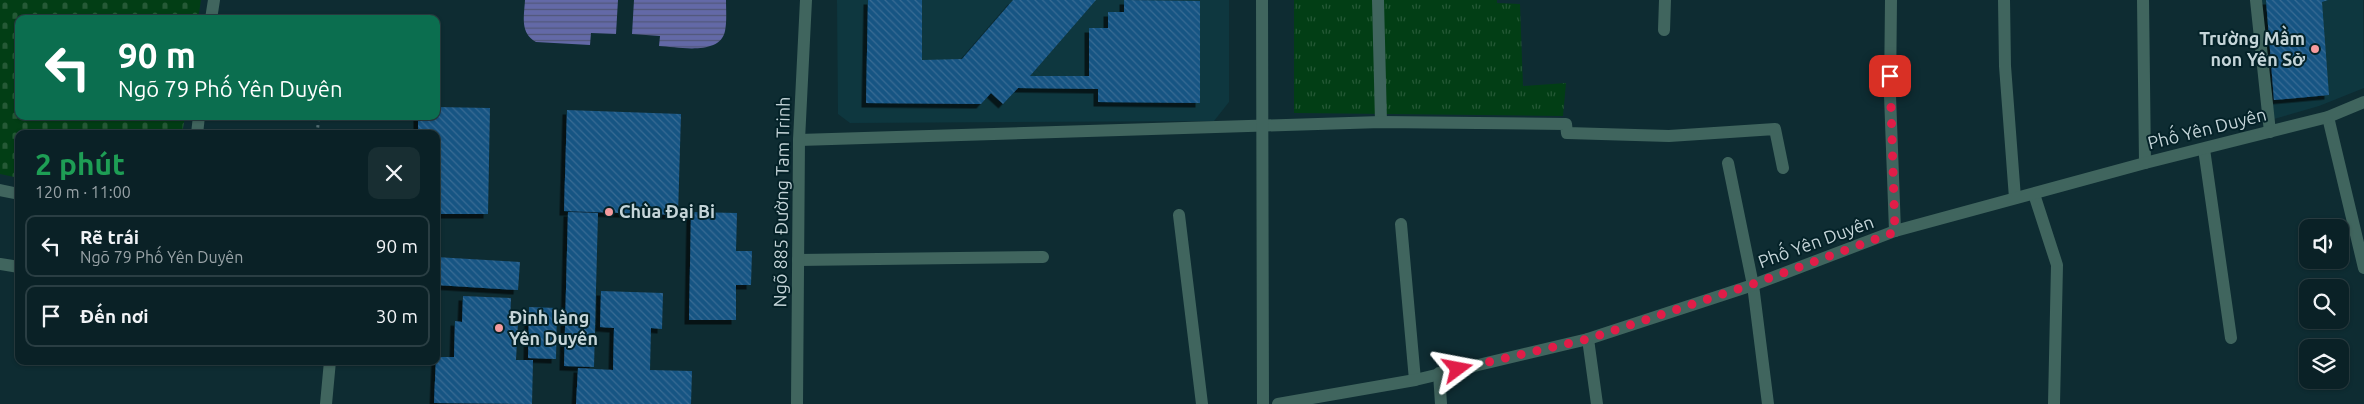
<!DOCTYPE html>
<html lang="vi">
<meta charset="utf-8">
<style>
:root{--surface:#0a2126;--page:#182e32;--text:#f1f3f6;--muted:#99a3a7;--line:#2a3e43}
body{margin:0;font-family:Ubuntu,sans-serif;background:var(--page);color:var(--text);height:100vh;display:flex;flex-direction:column;font-size:19px;white-space:nowrap}
*{box-sizing:border-box;margin:0}
p{font-size:16px;color:var(--muted)}
.icon{flex:none;width:28px;height:28px;fill:none;stroke:currentColor;stroke-width:2;stroke-linecap:round;stroke-linejoin:round}
.map{position:relative;flex:1;overflow:hidden}
.sheet{position:absolute;left:15px;top:130px;width:425px;height:235px;display:flex;flex-direction:column;background:var(--surface);border-radius:10px;box-shadow:0 1px 4px #0004,0 0 0 1px var(--line)}
.sheet>*{flex:none}
.banner{position:absolute;left:15px;top:15px;width:425px;height:105px;border-radius:10px;box-shadow:0 1px 4px #0004,0 0 0 1px var(--line);background:#0b6e4f;color:#fff;overflow:hidden}
.tools{position:absolute;left:2299px;top:219px;display:grid;gap:10px}
.tools a{display:grid;place-items:center;width:50px;height:50px;border-radius:10px;background:var(--surface);box-shadow:0 1px 4px #0004,0 0 0 1px var(--line);font-size:25px}
.pin{position:absolute;display:grid;place-items:center;width:42px;height:42px;color:#fff;margin:-21px;border-radius:10px;box-shadow:0 2px 8px #0006}
.me{position:absolute;width:55px;margin:-28px;rotate:77deg;stroke-linejoin:round;filter:drop-shadow(0 0 4px #0008)}
.turn{display:flex;align-items:center;gap:18px;height:105px;padding:0 20px;font-size:22px}
.turn .icon{width:65px;height:65px;stroke-width:2.5}
.turn b{display:block;font-size:35px;line-height:42px}
.round{display:grid;place-items:center;flex:none;width:52px;height:52px;border-radius:10px;background:var(--page)}
.headline{display:flex;align-items:center;justify-content:space-between;height:85px;padding:0 20px}
h1{font-size:30px;font-weight:700;line-height:38px;color:#1e9e55}
ul{padding:0;list-style:none}
li{display:flex;align-items:center;gap:15px;height:62px;margin:0 10px 8px;padding:0 10px;border:2px solid var(--line);border-radius:10px}
li div{flex:1}
li b{display:block;font-size:19px}
li em{font-style:normal}
.map>svg:first-child{display:block}
.built{fill:#0e373f}
.grass{fill:url(#grass-tufts)}
.cemetery{fill:url(#cemetery-stones)}
.water{fill:url(#water-rules)}
.building{fill:url(#building-back-hatch);filter:url(#shadow)}
.lines{fill:none;stroke-linecap:round;stroke-linejoin:round}
.path{stroke:#526b70;stroke-width:3;stroke-dasharray:2.5 4;stroke-linecap:butt}
.service{stroke:#40655e;stroke-width:12}
.minor{stroke:#40655e;stroke-width:12}
.tertiary{stroke:#40655e;stroke-width:12}
.route{stroke:#e11d48;stroke-width:9;stroke-dasharray:0 16.2}
.poi-dot{fill:#f59b9e;stroke:#042228;stroke-width:2}
.labels{text-anchor:middle;stroke-width:4;stroke-linejoin:round;paint-order:stroke}
.poi-label{font-size:18px;font-weight:bold;fill:#c5d5d9;stroke:#042228;text-anchor:start}
.street-label{font-size:18px;fill:#c5d5d9;stroke:#042228}
</style>
<div class="map">
<svg width="2364" height="404" viewBox="0 0 2364 404">
<defs>
<pattern id="grass-tufts" width="24" height="20" patternUnits="userSpaceOnUse" patternTransform="scale(1.25)"><rect width="24" height="20" fill="#023e15"/><path d="M3 7l-1-3M5 7V3M7 7l1-3M15 17l-1-3M17 17v-4M19 17l1-3" fill="none" stroke="#255936"/></pattern>
<pattern id="cemetery-stones" width="16" height="16" patternUnits="userSpaceOnUse" patternTransform="scale(1.25)"><rect width="16" height="16" fill="#023e15"/><path d="M2 7V4a2 2 0 0 1 4 0v3zM10 15v-3a2 2 0 0 1 4 0v3z" fill="#255936"/></pattern>
<pattern id="water-rules" width="6" height="5" patternUnits="userSpaceOnUse" patternTransform="scale(1.25)"><rect width="6" height="5" fill="#6369a7"/><path d="M0 2.5h6" fill="none" stroke="#515779"/></pattern>
<pattern id="building-back-hatch" width="6" height="6" patternUnits="userSpaceOnUse" patternTransform="scale(1.25)"><rect width="6" height="6" fill="#185483"/><path d="M-1 5l2 2M0 0l6 6M5-1l2 2" fill="none" stroke="#386c94"/></pattern>
<filter id="shadow"><feDropShadow dx="-4.5" dy="4.5" stdDeviation="0" flood-color="#0009"/></filter>
</defs>
<rect width="100%" height="100%" fill="#0e2c32"/>
<!-- built -->
<g class="built">
<path d="M837 0H1229V102L1214 121 850 123 838 114Z"/>
<path d="M2262 0H2363L2364 88 2319 106 2274 119Z"/>
</g>
<!-- grass -->
<path class="grass" d="M1294 0H1497V3L1520 4 1523 86 1566 83 1563 116 1294 113Z"/>
<!-- cemetery -->
<path class="cemetery" d="M0 0H201L198 19H19V116H185L182 134H19V178L0 174Z"/>
<!-- water -->
<g class="water">
<path d="M525 0H618L616 34 591 33 590 45 536 42C520 33 524 17 525 0Z"/>
<path d="M634 0H726C726 10 727 22 725 31 720 56 678 47 659 46L660 36 632 34Z"/>
</g>
<!-- building -->
<g class="building">
<path d="M868 0H922V60L962 59 1013 0H1096L1030 76H1089V28H1108V12H1124V0L1200 1V103L1098 102V89L1018 88 1003 104 991 93 981 104 866 103Z"/>
<path d="M2266 0H2328L2322 2 2329 95 2274 100Z"/>
<path d="M436 107 490 108 488 214H436V134H418V116H436Z"/>
<path d="M567 110 681 114 678 215 564 211Z"/>
<path d="M568 212 598 213 594 367 564 366Z"/>
<path d="M691 212 737 213 736 251H752L751 285H736V320H689Z"/>
<path d="M436 257 520 262 518 290 436 285Z"/>
<path d="M601 291 663 293 662 329 651 328 650 370 692 371 691 404H576L578 368 613 370 614 328 600 327Z"/>
<path d="M463 296 511 298 510 323H518L516 360H533L532 404 434 403 436 357H454L455 321 462 322Z"/>
<path d="M529 307 557 308 556 359 528 358Z"/>
</g>
<g class="lines">
<!-- path -->
<path class="path" d="M317 134 319 116"/>
<!-- service -->
<g class="service">
<path d="M1378 0 1381 122"/>
<path d="M2256 0 2270 132"/>
<path d="M1664 30 1665 0"/>
<path d="M2328 117 2364 268"/>
<path d="M799 140 1381 122 1566 124 1567 133 1669 136 1775 129 1783 168"/>
<path d="M2204 149 2231 338"/>
<path d="M1728 163 1753 285 1768 404"/>
<path d="M2034 194 2057 265 2054 404"/>
<path d="M1179 215 1202 404"/>
<path d="M1401 224 1415 380"/>
<path d="M798 260 1043 257"/>
<path d="M1588 339 1597 404"/>
<path d="M1439 373 1441 404"/>
</g>
<!-- minor -->
<g class="minor">
<path d="M1262 0 1263 404"/>
<path d="M1891 0 1890 95 1895 231"/>
<path d="M2004 0 2005 66 2015 198"/>
<path d="M2143 0 2145 163"/>
<path d="M211 19 214 0"/>
<path d="M197 134 199 116"/>
<path d="M0 190 19 194"/>
<path d="M0 264 19 267"/>
<path d="M326 404 330 361"/>
<path d="M797 404 799 140 806 0"/>
</g>
<!-- tertiary -->
<path class="tertiary" d="M1278 404 1415 380 1588 339 1753 285 1895 231 2145 163 2328 117 2364 102"/>
</g>
<g class="lines">
<!-- route -->
<path class="route" d="M1458 369 1588 339 1753 284 1895 232 1890 76"/>
</g>
<!-- markers -->
<g class="poi-dot">
<circle cx="2315" cy="49" r="5"/>
<circle cx="609" cy="212" r="5"/>
<circle cx="499" cy="328" r="5"/>
</g>
<g class="labels">
<!-- poi labels -->
<g class="poi-label">
<text x="2305" y="45" text-anchor="end">Trường Mầm<tspan x="2305" dy="21">non Yên Sở</tspan></text>
<text x="619" y="218">Chùa Đại Bi</text>
<text x="509" y="324">Đình làng<tspan x="509" dy="21">Yên Duyên</tspan></text>
</g>
<!-- street labels -->
<g class="street-label">
<text transform="translate(2207 129) rotate(-14)" y="6">Phố Yên Duyên</text>
<text transform="translate(782 202) rotate(-89)" y="6">Ngõ 885 Đường Tam Trinh</text>
<text transform="translate(1816 242) rotate(-20)" y="6">Phố Yên Duyên</text>
</g>
</g>
</svg>
<div class="tools">
<a><svg class="icon" aria-label="sound" viewBox="0 0 24 24"><path d="M4 9h4l5-4v14l-5-4H4zM17 9q2 3 0 6"/></svg></a>
<a><svg class="icon" aria-label="search" viewBox="0 0 24 24"><circle cx="10" cy="10" r="6"/><path d="M15 15l6 6"/></svg></a>
<a><svg class="icon" aria-label="layers" viewBox="0 0 24 24"><path d="M12 4l9 5-9 5-9-5zM3 14l9 5 9-5"/></svg></a>
</div>
<div class="pin" style="left:1890px;top:76px;background:#d93025"><svg class="icon" aria-label="arrive" viewBox="0 0 24 24"><path d="M6 21V4h12l-3 4 3 4H6"/></svg></div>
<svg class="me" style="left:1458px;top:369px" viewBox="-20 -20 40 40"><path d="M0-17L14 15 0 8-14 15z" fill="#e11d48" stroke="#fff" stroke-width="4"/></svg>
<div class="banner">
<div class="turn"><svg class="icon" aria-label="left" viewBox="0 0 24 24"><path d="M17 20v-9H6M10 6l-5 5 5 5"/></svg><div><b>90 m</b>Ngõ 79 Phố Yên Duyên</div></div>
</div>
<section class="sheet">
<div class="headline"><div><h1>2 phút</h1><p>120 m · 11:00</p></div><a class="round"><svg class="icon" aria-label="close" viewBox="0 0 24 24"><path d="M6 6l12 12M18 6L6 18"/></svg></a></div>
<ul>
<li><svg class="icon" aria-label="left" viewBox="0 0 24 24"><path d="M17 20v-9H6M10 6l-5 5 5 5"/></svg><div><b>Rẽ trái</b><p>Ngõ 79 Phố Yên Duyên</p></div><em>90 m</em></li>
<li><svg class="icon" aria-label="arrive" viewBox="0 0 24 24"><path d="M6 21V4h12l-3 4 3 4H6"/></svg><div><b>Đến nơi</b></div><em>30 m</em></li>
</ul>
</section>
</div>
